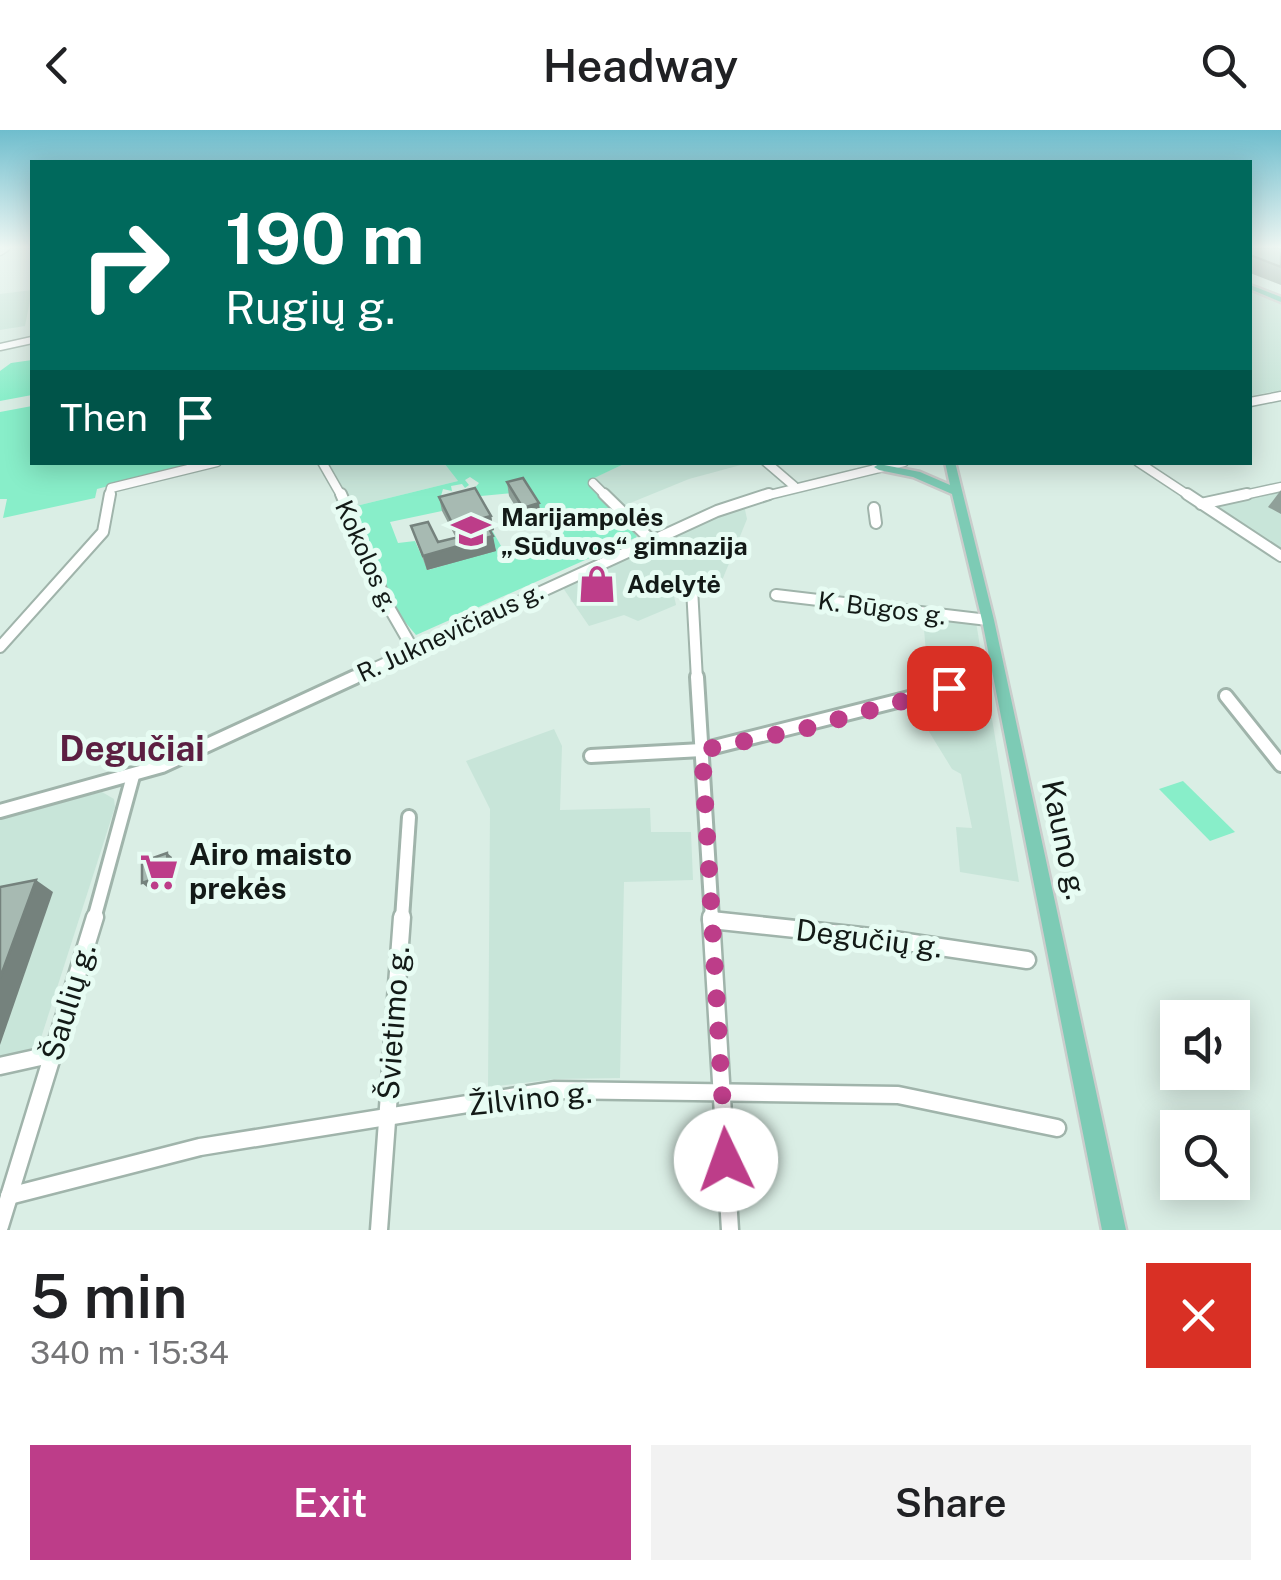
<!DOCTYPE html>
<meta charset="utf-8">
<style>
:root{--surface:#fff;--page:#f2f2f2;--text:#202124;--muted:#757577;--accent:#bd3d89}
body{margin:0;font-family:"Public Sans",sans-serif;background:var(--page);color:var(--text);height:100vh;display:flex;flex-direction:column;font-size:38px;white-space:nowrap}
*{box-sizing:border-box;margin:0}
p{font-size:32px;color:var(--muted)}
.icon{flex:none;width:55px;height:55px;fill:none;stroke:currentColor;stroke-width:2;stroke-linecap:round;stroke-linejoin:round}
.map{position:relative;height:1100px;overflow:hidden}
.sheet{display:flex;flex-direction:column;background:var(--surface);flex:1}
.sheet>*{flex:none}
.hud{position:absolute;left:30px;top:30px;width:1222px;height:305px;border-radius:0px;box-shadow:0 5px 25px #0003;background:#00695c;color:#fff;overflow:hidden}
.tools{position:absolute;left:1160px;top:870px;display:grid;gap:20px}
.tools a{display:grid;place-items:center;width:90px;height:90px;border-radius:0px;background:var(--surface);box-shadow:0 5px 25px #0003;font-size:50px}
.pin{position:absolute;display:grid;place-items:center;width:85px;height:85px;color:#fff;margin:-42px;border-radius:20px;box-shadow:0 5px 15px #0006}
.me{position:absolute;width:110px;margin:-55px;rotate:357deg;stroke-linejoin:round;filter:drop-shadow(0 0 8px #0008)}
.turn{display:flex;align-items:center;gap:35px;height:210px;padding:0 30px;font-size:45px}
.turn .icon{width:130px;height:130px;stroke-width:2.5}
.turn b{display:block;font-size:70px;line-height:85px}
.then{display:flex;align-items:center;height:95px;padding:0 30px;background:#0003;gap:20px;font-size:38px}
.round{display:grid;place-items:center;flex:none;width:105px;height:105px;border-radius:0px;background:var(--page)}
.overview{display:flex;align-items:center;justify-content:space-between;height:170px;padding:0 30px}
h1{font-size:60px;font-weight:600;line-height:75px}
.cta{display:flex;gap:20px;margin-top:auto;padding:20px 30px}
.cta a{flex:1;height:115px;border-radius:0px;background:var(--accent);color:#fff;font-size:40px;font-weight:600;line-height:115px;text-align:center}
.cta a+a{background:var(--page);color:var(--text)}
header{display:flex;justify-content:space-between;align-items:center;height:130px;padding:0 30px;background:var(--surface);font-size:45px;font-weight:600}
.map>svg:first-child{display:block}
.built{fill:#c8e5d9}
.green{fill:#88eec9;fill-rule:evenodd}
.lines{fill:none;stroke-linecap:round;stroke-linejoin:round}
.minor-far4-casing{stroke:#a0b4ab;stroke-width:9}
.minor-far3-casing{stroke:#a0b4ab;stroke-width:11}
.minor-far2-casing{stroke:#a0b4ab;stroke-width:14}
.minor-far1-casing{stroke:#a0b4ab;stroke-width:18}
.minor-casing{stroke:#a0b4ab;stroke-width:21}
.major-casing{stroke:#cbcdcc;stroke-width:5}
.minor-far4{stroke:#fff;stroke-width:6}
.minor-far3{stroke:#fff;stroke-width:8}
.minor-far2{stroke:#fff;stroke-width:10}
.minor-far1{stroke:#fff;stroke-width:12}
.minor{stroke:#fff;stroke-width:16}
.major{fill:#7dcbb5;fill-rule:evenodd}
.wall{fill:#90a099}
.shaded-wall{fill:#75827d}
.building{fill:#a7bab2;stroke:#75827d;stroke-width:2.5}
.route{stroke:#bd3d89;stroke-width:18;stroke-dasharray:0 32.4}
.labels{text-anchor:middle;stroke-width:10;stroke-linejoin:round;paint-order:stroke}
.poi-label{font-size:25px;font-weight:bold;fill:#131a17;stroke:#e7fcf3;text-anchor:start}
.street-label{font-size:25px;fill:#131a17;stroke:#e7fcf3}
.near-street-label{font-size:30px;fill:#131a17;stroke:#e7fcf3}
.near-poi-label{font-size:30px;font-weight:bold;fill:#131a17;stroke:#e7fcf3;text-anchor:start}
.district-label{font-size:35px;font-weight:bold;fill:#5c1f42;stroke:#e7fcf3}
</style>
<header><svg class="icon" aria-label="back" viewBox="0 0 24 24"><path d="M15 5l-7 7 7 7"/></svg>Headway<svg class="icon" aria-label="search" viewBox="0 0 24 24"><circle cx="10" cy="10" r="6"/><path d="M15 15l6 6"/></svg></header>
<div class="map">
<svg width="1281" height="1100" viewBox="0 0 1281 1100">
<rect width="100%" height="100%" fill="#daeee5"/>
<!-- built -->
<g class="built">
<path d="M32 160 25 196 0 200V164Z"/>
<path d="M1250 160 1281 173V260L1250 266Z"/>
<path d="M328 333H444L458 351 352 377Z"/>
<path d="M626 333H748L689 349 618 378 589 350Z"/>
<path d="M1281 357V426L1201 374Z"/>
<path d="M744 375 747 389 721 453 684 458 674 466 676 475 638 491 624 485 589 496 561 455 676 401Z"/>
<path d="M923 487 976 492 1019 752 960 742 956 697 972 698 961 644 952 639 928 600 957 586 943 566V554L927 535Z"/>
<path d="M554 599 562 616 560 680 650 678 651 702H691L693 750 624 752 620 948 556 949 488 957 490 679 466 631Z"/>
<path d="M102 662 114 669 115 677 40 911 30 919 0 927V687Z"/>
</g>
<!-- green -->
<g class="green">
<path d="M32 230V265L0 271V241L11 233Z"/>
<path d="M32 276V332L197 333 97 359 95 368 3 388 7 369H0V282Z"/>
<path d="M444 333H626L590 350 618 378 637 407 416 505 380 462 344 362 352 377 458 351ZM470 347 479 353 472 361 481 366 525 362 555 408 505 423 492 400 445 435 428 440 415 411 398 413 390 392 442 381 449 367 441 366 443 359 452 361 451 356 462 354 465 358 469 355 465 350Z"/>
<path d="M1183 651 1235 702 1210 711 1159 659Z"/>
</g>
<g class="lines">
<!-- minor-far4 casing -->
<g class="minor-far4-casing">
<g id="minor-far4">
<path d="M0 122 6 118"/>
<path d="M0 217 32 210"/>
</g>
</g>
<!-- minor-far3 casing -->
<g class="minor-far3-casing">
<g id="minor-far3">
<path d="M1250 272 1281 266"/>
<path d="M322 332 342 367"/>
<path d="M766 332 794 356"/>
<path d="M1138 332 1191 367"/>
<path d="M593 353 607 367"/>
<path d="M109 367 111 358 217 332"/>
<path d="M761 367 904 332"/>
<path d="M1235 367 1281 357"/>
</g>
</g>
<!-- minor-far2 casing -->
<g class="minor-far2-casing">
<g id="minor-far2">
<path d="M341 364 387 474 413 519"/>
<path d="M604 364 650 409"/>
<path d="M1187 364 1281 426"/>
<path d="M1201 374 1247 364"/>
<path d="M874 378 876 393"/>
<path d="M692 458 697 550"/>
<path d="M776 465 988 490"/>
<path d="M0 517 103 402 110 364"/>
<path d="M349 550 717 381 769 364"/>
</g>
</g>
<!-- minor-far1 casing -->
<g class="minor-far1-casing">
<g id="minor-far1">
<path d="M697 547 712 789"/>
<path d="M1226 566 1281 635"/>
<path d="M591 626 702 620 949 558"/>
<path d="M0 681 162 636 355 547"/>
<path d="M94 789 133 646"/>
<path d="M402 789 409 687"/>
</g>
</g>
<!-- minor casing -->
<g class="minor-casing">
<g id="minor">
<path d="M711 787 730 1100"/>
<path d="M711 790 880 808 1027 830"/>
<path d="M0 936 54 924"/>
<path d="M9 1066 200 1017 554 960 898 965 1057 998"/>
<path d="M0 1096 95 787"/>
<path d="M379 1100 402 787"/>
</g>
</g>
<!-- major casing -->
<g class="major-casing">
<g id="major">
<path d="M1250 155 1281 167V172L1250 159Z"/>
<path d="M945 332H955L994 490 1126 1100H1102L982 490 952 364 913 347 879 340 874 337 879 334 920 342 950 355Z"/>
</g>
</g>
<!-- minor-far4 -->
<use href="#minor-far4" class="minor-far4"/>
<!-- minor-far3 -->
<use href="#minor-far3" class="minor-far3"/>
<!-- minor-far2 -->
<use href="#minor-far2" class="minor-far2"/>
<!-- minor-far1 -->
<use href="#minor-far1" class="minor-far1"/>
<!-- minor -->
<use href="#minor" class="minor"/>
<!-- major -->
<use href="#major" class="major"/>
</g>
<!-- wall -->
<g class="wall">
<path d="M1250 118H1281V155L1250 143Z"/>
<path d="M507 352 541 387 525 392 509 366Z"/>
<path d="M1281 360V384L1268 377Z"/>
<path d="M439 367 491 386 494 400 490 401 496 421 427 440 411 396 438 412 456 408 442 381Z"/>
</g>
<!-- shaded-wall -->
<g class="shaded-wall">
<path d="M539 373 541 387 525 392 523 378Z"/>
<path d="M491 386 494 400 486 402 483 388Z"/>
<path d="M493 406 496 421 427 440 423 426Z"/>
<path d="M167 723 172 727V748L147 757 142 753Z"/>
<path d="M36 750 53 762 0 915V848Z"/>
</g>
<!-- building -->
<g class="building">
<path d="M1250 118H1281V137L1250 125Z"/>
<path d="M523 348 539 373 523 378 507 352Z"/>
<path d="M475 358 491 386 483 388 493 406 423 426 411 396 428 392 438 412 459 407 439 367Z"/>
<path d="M167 723 168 744 142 753V732Z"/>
<path d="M36 750 0 848V757Z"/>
</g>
<!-- sky -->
<linearGradient id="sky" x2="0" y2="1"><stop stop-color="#6fbdcd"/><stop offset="0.43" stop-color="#eef7f3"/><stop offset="1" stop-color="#eef7f3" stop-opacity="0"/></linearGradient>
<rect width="1281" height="272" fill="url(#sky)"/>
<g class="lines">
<!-- route -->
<path class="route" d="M726 1030 702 620 804 599 949 558"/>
</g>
<!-- icons -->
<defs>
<g id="school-bare" transform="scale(3)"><path d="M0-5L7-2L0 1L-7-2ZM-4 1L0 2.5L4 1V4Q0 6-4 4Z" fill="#bd3d89" stroke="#e7fcf3" stroke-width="2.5" paint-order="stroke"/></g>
<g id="shop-bare" transform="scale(3)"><path d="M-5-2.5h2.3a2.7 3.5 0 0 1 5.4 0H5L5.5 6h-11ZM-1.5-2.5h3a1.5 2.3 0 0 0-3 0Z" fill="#bd3d89" stroke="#e7fcf3" stroke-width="2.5" paint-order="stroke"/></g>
<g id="supermarket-bare" transform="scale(3)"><path d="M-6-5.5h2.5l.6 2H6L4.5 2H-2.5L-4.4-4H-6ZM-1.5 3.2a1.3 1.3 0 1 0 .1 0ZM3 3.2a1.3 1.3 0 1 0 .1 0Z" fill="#bd3d89" stroke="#e7fcf3" stroke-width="2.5" paint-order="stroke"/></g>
</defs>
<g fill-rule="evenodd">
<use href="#school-bare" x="471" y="401"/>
<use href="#shop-bare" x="597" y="454"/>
<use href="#supermarket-bare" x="159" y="742"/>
</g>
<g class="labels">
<!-- poi labels -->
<g class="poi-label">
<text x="501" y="396">Marijampolės<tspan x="501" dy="29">„Sūduvos“ gimnazija</tspan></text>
<text x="627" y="463">Adelytė</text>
</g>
<!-- street labels -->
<g class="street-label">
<text transform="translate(367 426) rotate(66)" y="9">Kokolos g.</text>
<text transform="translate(882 478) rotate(7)" y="9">K. Būgos g.</text>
<text transform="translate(450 502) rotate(-25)" y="9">R. Juknevičiaus g.</text>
</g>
<!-- near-street labels -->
<g class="near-street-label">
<text transform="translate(1064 710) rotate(78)" y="10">Kauno g.</text>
<text transform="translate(869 809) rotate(7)" y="10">Degučių g.</text>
<text transform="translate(69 872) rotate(-73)" y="10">Šaulių g.</text>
<text transform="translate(394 893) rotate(-86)" y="10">Švietimo g.</text>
<text transform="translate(530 969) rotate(-6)" y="10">Žilvino g.</text>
</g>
<!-- near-poi labels -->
<g class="near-poi-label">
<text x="189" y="735">Airo maisto<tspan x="189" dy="34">prekės</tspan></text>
</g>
<!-- district labels -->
<g class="district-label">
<text x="132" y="631">Degučiai</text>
</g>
</g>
</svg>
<div class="tools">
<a><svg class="icon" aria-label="sound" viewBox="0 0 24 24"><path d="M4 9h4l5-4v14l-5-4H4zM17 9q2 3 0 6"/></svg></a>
<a><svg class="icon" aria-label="search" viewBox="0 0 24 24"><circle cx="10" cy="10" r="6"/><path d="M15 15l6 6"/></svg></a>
</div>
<div class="pin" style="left:949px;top:558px;background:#d93025"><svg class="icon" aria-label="arrive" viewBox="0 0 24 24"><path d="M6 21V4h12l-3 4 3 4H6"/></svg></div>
<svg class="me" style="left:726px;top:1030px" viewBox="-20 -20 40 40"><circle r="19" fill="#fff"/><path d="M0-13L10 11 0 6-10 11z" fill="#bd3d89"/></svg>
<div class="hud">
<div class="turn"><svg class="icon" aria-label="right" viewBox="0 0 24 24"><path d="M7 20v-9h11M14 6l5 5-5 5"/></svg><div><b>190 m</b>Rugių g.</div></div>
<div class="then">Then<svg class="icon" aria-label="arrive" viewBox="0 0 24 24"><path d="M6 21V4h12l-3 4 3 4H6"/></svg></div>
</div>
</div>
<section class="sheet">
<div class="overview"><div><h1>5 min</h1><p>340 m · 15:34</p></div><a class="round" style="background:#d93025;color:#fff"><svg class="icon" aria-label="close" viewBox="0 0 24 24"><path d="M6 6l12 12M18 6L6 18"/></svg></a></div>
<div class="cta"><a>Exit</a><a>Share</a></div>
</section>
